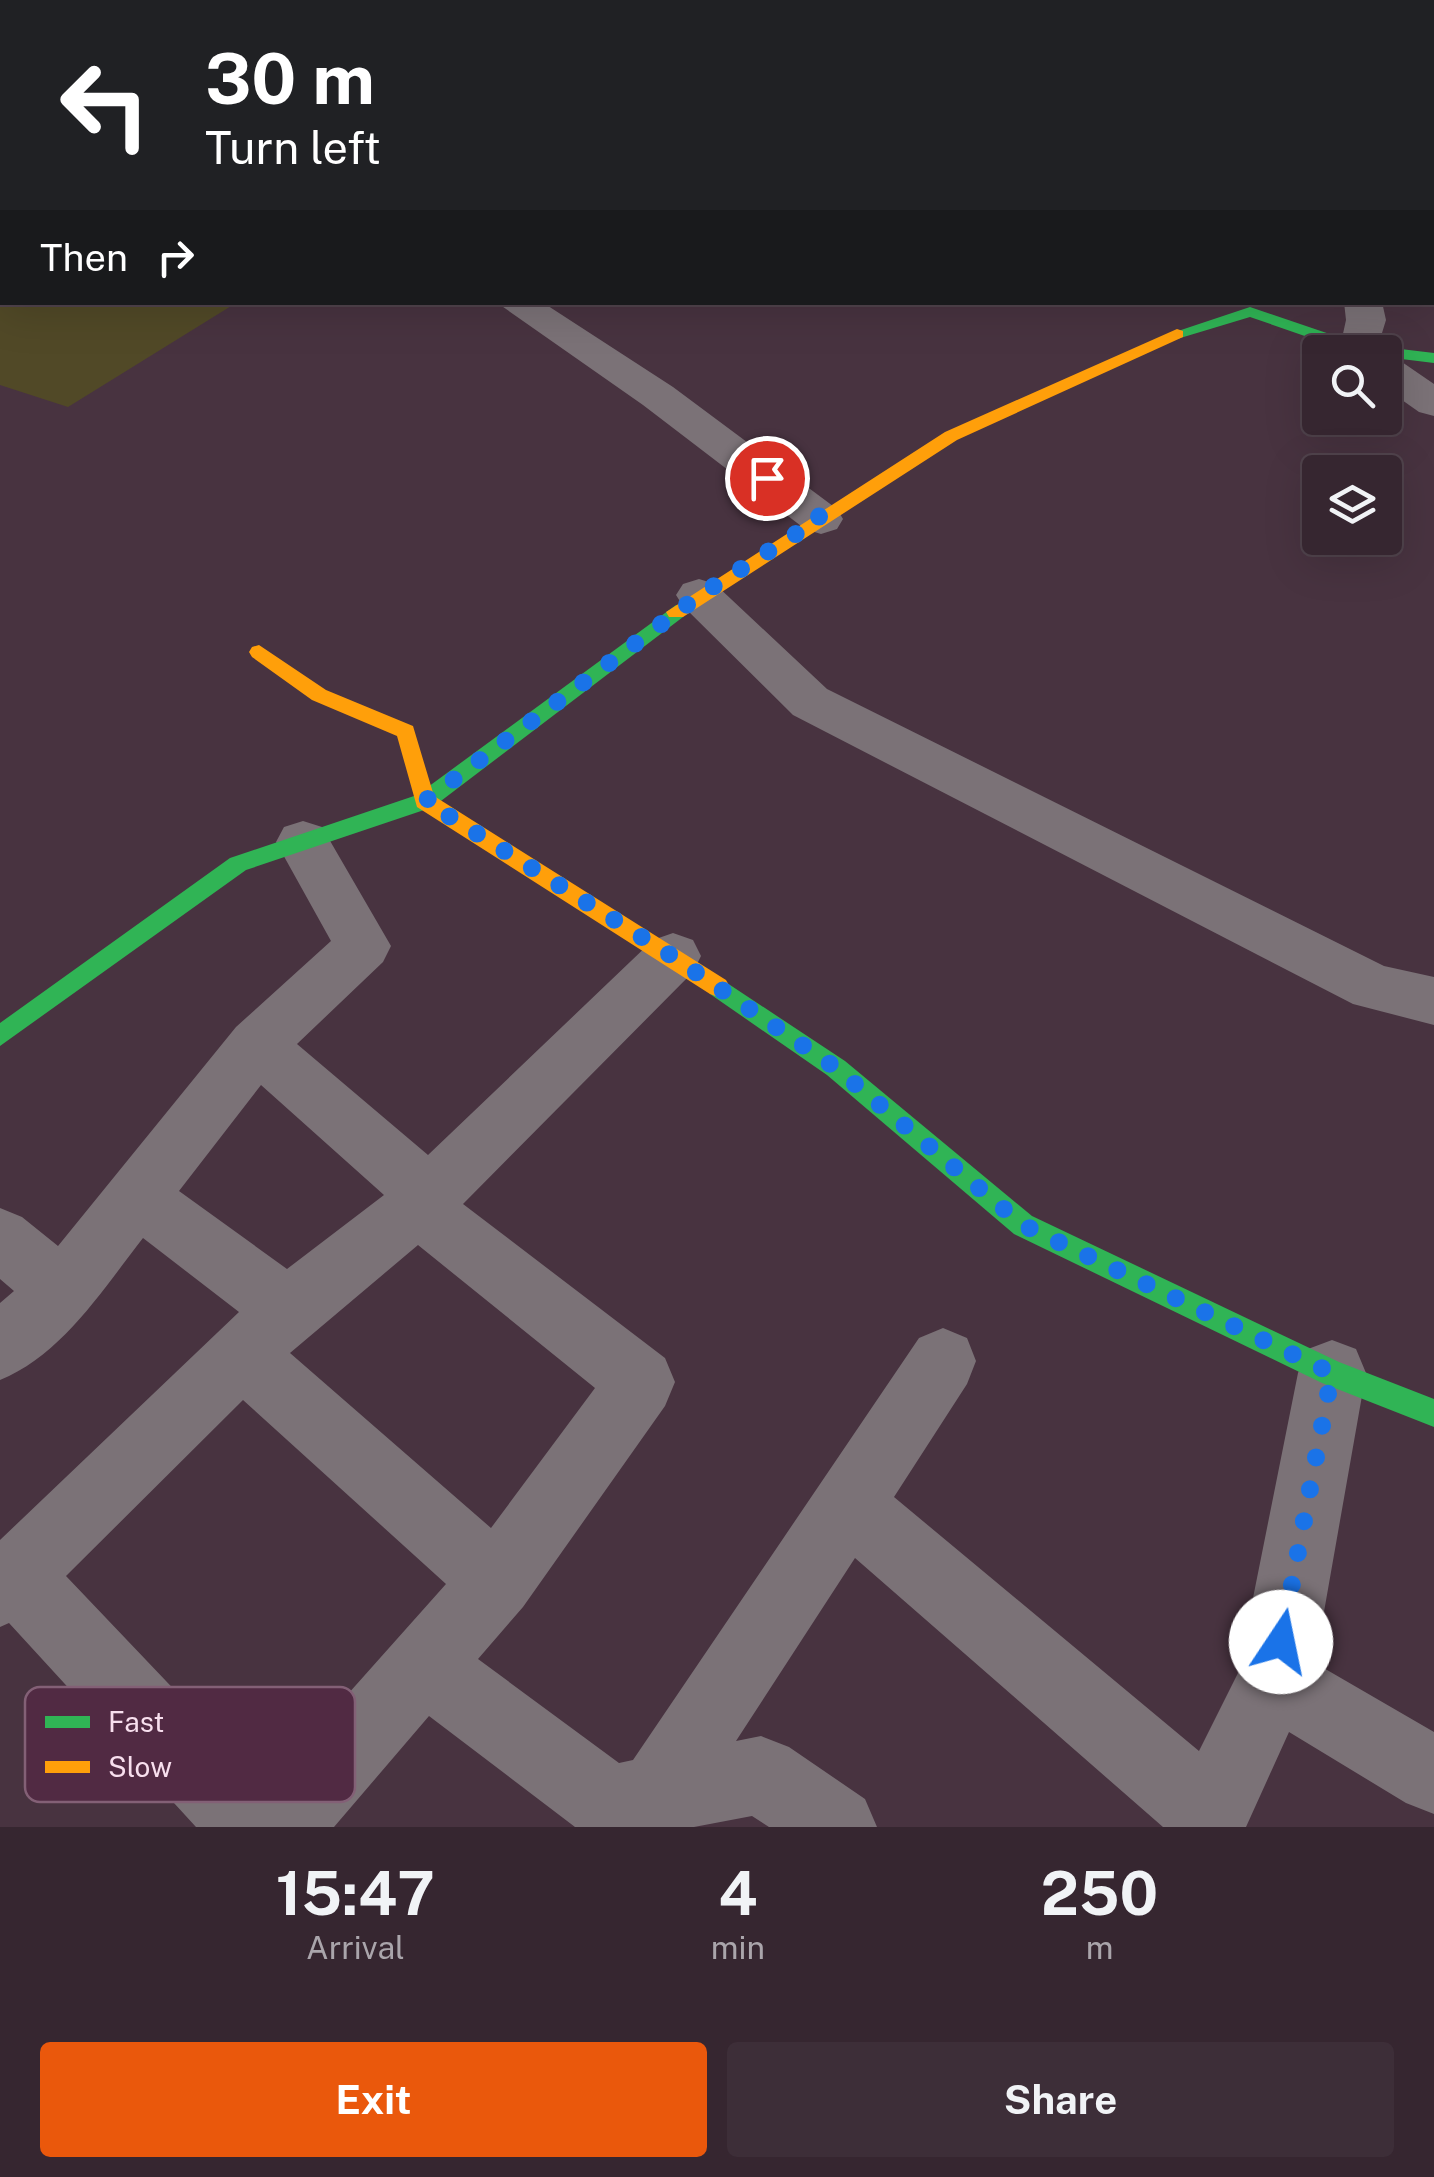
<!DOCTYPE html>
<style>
:root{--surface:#362630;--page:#3d2e38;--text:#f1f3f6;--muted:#aaa5ab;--line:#50434c;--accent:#ea580c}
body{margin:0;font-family:"Public Sans",sans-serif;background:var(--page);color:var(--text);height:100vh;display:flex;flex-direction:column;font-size:38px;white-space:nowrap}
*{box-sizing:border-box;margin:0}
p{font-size:32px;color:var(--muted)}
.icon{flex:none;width:55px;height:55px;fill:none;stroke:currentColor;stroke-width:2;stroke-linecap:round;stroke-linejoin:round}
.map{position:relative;height:1827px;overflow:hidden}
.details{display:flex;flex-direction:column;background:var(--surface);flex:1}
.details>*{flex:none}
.hud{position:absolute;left:0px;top:0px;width:1435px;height:305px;box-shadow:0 10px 40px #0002,0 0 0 2px var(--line);background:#202124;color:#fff;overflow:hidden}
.controls{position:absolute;left:1302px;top:335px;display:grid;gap:20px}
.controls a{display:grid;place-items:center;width:100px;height:100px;border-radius:10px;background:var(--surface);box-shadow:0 10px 40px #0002,0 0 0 2px var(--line);font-size:50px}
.pin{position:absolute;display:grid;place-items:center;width:85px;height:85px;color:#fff;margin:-42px;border:5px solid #fff;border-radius:50%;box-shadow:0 2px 10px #0007}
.me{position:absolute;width:110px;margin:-55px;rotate:11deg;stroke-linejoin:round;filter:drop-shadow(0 0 8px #0008)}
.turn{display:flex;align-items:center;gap:35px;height:210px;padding:0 40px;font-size:45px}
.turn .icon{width:130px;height:130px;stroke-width:2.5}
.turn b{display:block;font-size:70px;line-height:85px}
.then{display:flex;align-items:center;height:95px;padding:0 40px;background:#0003;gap:20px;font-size:38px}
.eta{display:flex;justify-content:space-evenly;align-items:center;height:170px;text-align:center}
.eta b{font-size:60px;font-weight:700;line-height:70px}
.action{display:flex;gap:20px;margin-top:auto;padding:20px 40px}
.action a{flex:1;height:115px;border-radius:10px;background:var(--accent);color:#fff;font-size:40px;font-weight:700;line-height:115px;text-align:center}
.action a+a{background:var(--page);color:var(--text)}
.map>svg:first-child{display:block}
.green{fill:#514927}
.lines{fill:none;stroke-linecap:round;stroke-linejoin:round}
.street{fill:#7b7277;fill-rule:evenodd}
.fast{fill:#30b455;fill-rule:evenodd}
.slow{fill:#ff9f0a;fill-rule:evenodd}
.route{stroke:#1a73e8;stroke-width:18;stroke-dasharray:0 32.4}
.key{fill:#512a43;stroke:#836076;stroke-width:2.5}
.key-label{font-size:28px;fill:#f8dfee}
</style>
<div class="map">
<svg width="1434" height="1827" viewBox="0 0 1434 1827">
<rect width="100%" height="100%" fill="#483340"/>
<!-- green -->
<path class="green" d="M0 0 393 2H2V302L236 303 68 407 0 385Z"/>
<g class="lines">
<!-- street -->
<g class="street">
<path d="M1189 0H1220L1221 2H1190Z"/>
<path d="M496 302H542L673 387 837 509 843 519 837 529 821 534 805 529 643 405Z"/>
<path d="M1344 302H1382L1386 320 1378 346 1382 352H1339L1346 320Z"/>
<path d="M1385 357 1399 360 1434 384V416L1419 412 1385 388Z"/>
<path d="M699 579 715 584 827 689 1384 966 1434 977V1025L1353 1004 793 715 683 606 676 595 683 584Z"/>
<path d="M303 821 322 827 391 946 383 962 297 1044 428 1155 653 940 673 933 693 940 701 956 693 972 463 1204 665 1358 675 1382 665 1406 523 1607 478 1659 619 1763 633 1760 919 1338 943 1328 967 1338 976 1361 967 1384 894 1497 1199 1751 1238 1673 1298 1373 1308 1349 1332 1340 1356 1349 1366 1373 1315 1663 1434 1732V1814L1406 1803 1289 1732 1246 1827H1163L855 1558 736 1741 761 1736 789 1747 865 1799 877 1827H769L752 1816 694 1827H575L429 1716 334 1827H196L9 1623 0 1627V1540L239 1312 143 1238C103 1289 62 1355 0 1380V1303L14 1291 0 1279V1208L22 1217 58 1246 236 1027 331 941 276 842 284 827ZM261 1085 384 1195 287 1269 179 1191ZM418 1245 595 1388 491 1528 290 1353ZM243 1400 446 1584 266 1786 66 1576Z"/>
</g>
<!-- fast -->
<g class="fast">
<path d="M1250 307 1359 344 1434 353V363L1385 357V352H1351L1250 317 1177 339 1169 334Z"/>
<path d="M676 605 683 607 686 612 683 617 433 807 246 870 0 1046V1023L230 858 417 795Z"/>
<path d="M718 977 845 1061 1032 1216 1339 1362 1434 1399V1427L1322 1383 1014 1234 827 1075 710 994 706 987 710 980Z"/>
</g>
<!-- slow -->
<g class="slow">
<path d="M1177 329 1183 331V337L957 440 683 617H669L666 612 945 432Z"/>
<path d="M259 645 326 690 413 726 434 796 726 980 730 987 726 994 718 997 710 994 417 807 397 736 312 700 252 657 249 652 252 647Z"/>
</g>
</g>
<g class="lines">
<!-- route -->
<path class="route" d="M767 478 821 518 700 595 425 801 672 956 836 1068 1023 1225 1332 1373 1281 1642"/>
</g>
<!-- legend -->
<rect x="25" y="1687" width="330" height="115" rx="15" class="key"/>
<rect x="45" y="1716" width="45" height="12" fill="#30b455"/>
<rect x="45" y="1761" width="45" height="12" fill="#ff9f0a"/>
<g class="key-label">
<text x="108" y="1732">Fast</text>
<text x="108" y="1777">Slow</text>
</g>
</svg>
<div class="controls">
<a><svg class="icon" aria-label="search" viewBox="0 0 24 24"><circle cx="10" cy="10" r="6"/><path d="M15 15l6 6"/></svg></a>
<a><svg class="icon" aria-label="layers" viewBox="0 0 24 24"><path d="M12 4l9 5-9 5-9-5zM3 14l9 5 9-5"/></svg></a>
</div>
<div class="pin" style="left:767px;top:478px;background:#d93025"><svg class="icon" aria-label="arrive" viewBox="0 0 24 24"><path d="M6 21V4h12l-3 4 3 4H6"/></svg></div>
<svg class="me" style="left:1281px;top:1642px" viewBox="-20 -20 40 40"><circle r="19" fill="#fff"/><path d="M0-13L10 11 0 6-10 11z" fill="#1a73e8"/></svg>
<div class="hud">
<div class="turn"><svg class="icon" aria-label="left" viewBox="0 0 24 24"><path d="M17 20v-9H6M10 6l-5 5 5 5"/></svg><div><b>30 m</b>Turn left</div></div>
<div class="then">Then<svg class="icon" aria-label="right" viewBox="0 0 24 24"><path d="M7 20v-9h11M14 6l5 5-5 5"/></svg></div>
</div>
</div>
<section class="details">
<div class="eta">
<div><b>15:47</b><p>Arrival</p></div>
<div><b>4</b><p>min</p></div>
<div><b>250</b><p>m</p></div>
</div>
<div class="action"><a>Exit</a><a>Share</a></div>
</section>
